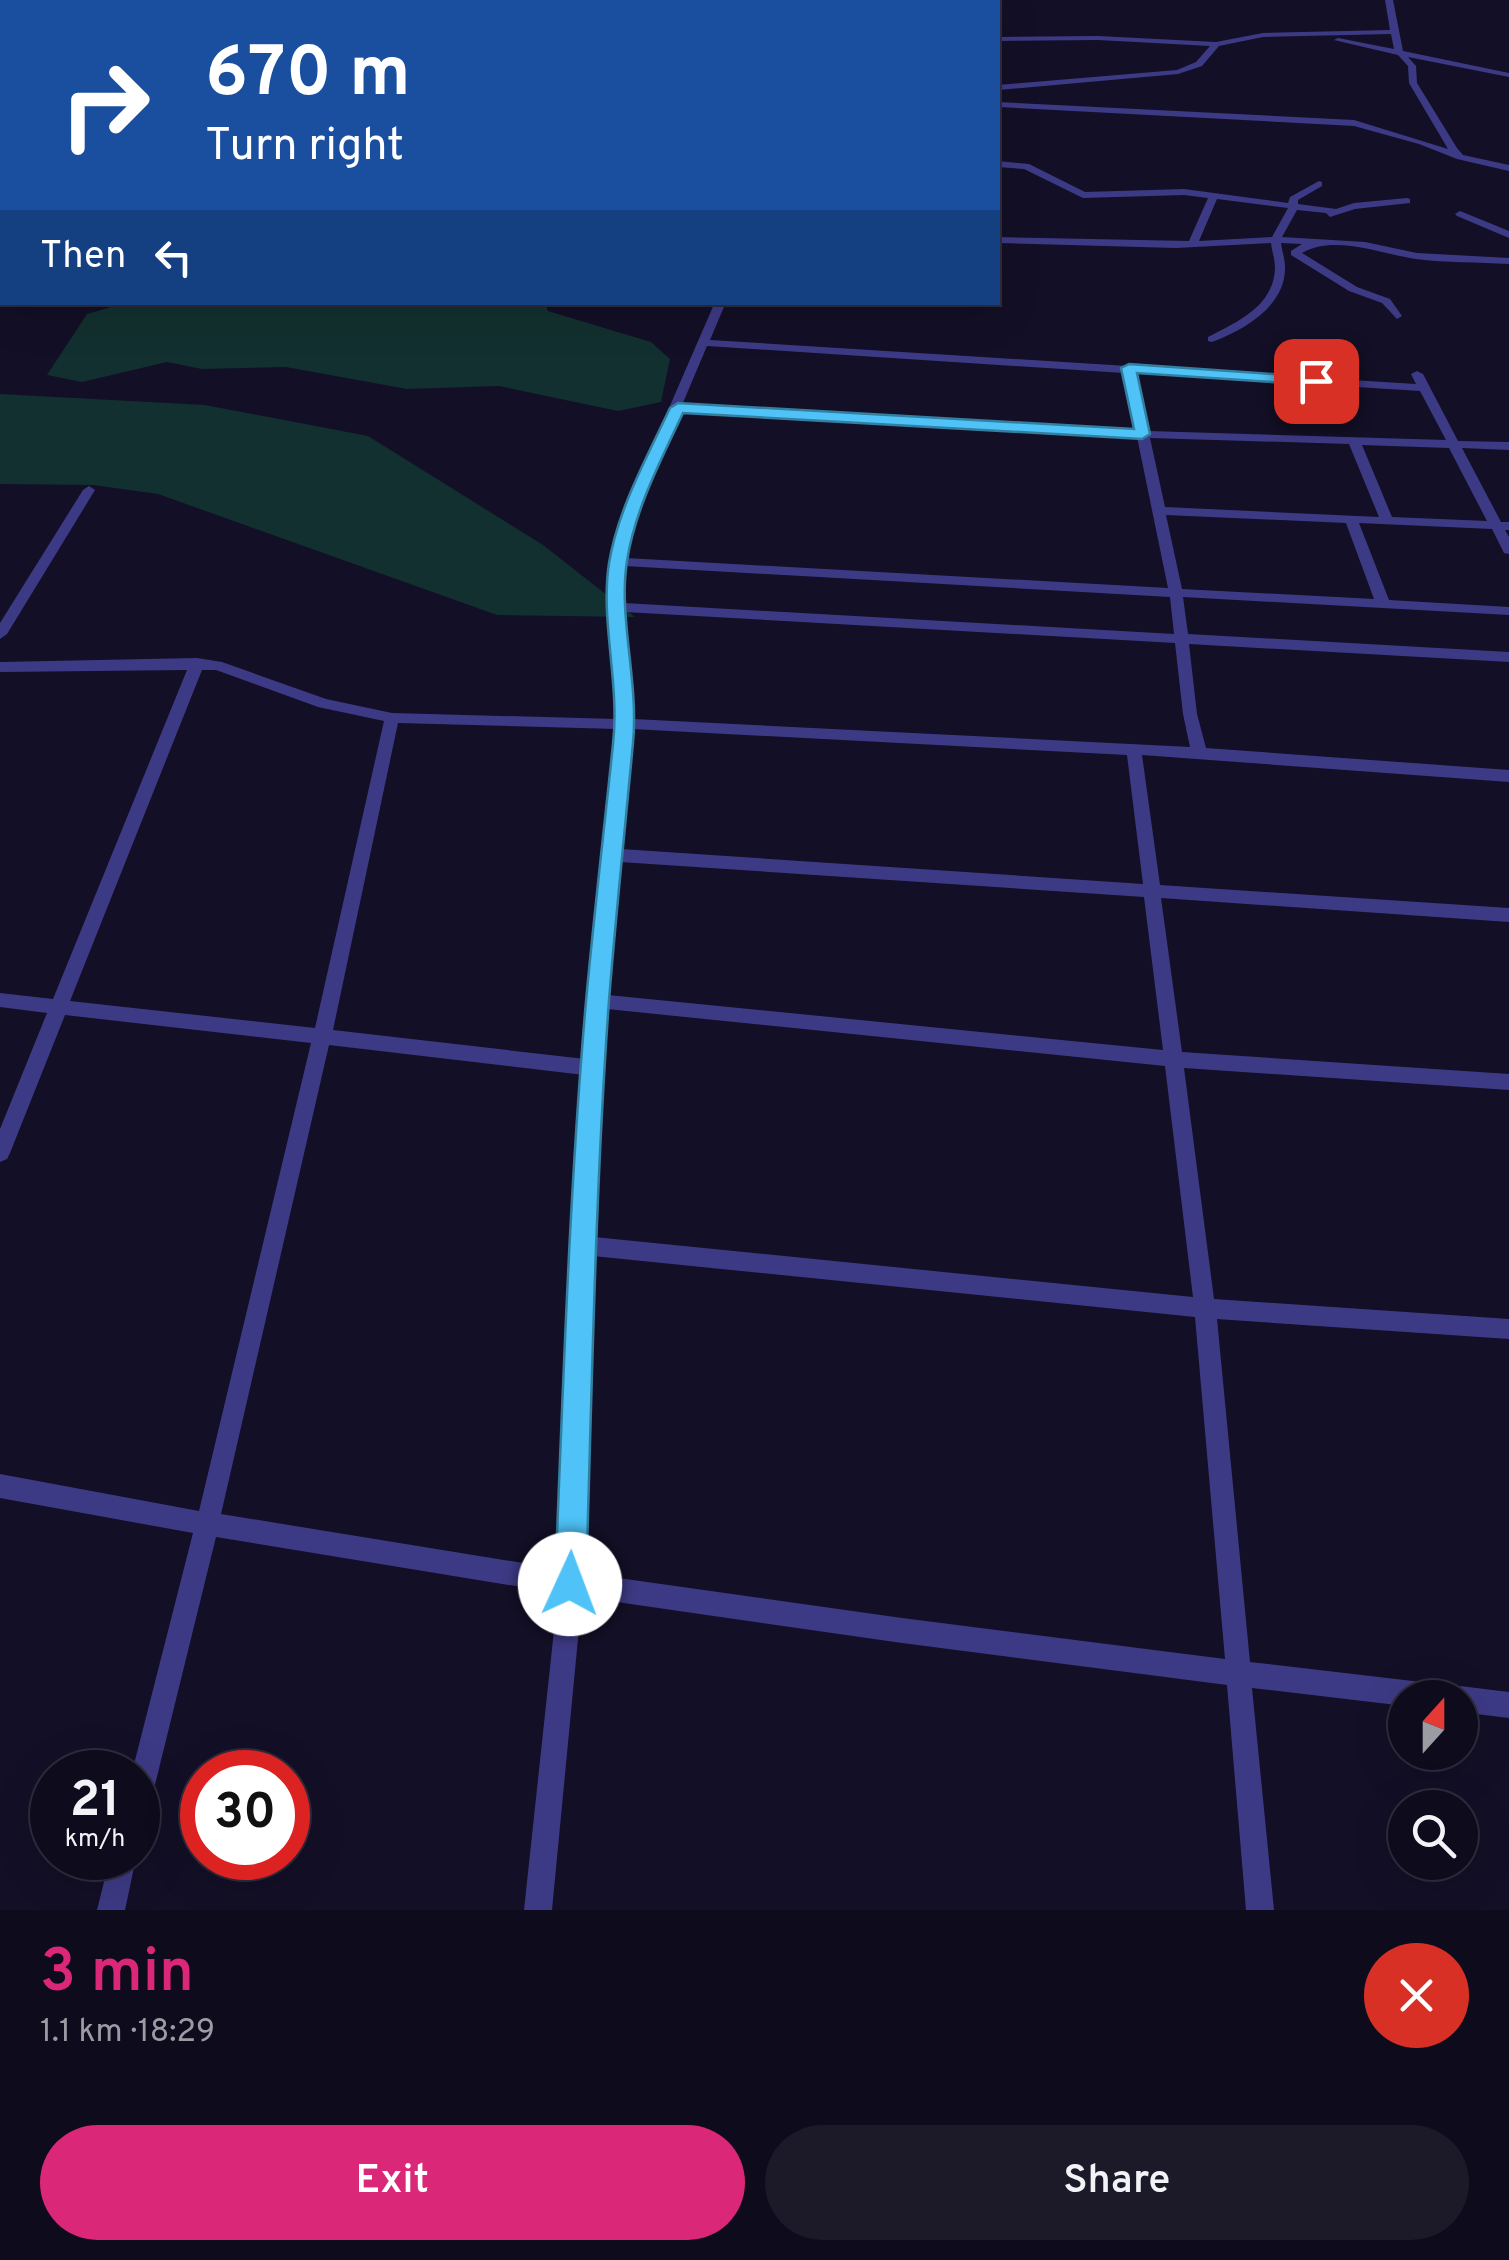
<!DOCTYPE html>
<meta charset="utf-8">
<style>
:root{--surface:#0e0b1c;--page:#1c1929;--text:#f1f3f6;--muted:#9b9ba3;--line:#2e2b3b;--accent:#db2777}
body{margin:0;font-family:Overpass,sans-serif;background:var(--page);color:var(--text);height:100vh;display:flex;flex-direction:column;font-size:38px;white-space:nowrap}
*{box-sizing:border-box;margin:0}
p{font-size:32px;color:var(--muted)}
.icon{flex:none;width:55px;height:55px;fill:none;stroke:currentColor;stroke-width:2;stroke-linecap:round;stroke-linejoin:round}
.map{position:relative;height:1910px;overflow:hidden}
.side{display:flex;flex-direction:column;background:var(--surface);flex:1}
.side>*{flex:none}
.hud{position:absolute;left:0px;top:0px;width:1000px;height:305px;box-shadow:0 10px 40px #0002,0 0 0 2px var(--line);background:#1a4fa0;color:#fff;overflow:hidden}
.needle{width:65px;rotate:21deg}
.fabs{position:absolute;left:1388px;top:1680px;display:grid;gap:20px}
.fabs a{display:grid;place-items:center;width:90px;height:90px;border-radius:50%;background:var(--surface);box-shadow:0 10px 40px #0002,0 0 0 2px var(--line);font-size:50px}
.speed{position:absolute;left:30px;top:1750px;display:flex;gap:20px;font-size:50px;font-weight:700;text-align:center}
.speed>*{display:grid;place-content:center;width:130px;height:130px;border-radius:50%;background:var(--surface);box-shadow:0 10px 40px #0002,0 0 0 2px var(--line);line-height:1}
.speed small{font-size:25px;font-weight:400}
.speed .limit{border:15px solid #d22;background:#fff;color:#111}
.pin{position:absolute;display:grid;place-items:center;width:85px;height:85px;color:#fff;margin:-42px;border-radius:20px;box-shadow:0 5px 15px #0006}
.me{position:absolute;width:110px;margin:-55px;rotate:2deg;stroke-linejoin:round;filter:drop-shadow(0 0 8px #0008)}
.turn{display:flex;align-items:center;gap:35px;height:210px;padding:0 40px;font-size:45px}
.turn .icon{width:130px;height:130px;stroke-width:2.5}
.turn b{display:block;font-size:70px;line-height:85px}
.then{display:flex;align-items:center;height:95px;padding:0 40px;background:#0003;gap:20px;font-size:38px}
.round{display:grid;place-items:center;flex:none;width:105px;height:105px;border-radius:52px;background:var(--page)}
.head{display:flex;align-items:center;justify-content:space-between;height:170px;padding:0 40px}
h1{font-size:60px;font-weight:600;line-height:75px;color:var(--accent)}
.primary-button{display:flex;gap:20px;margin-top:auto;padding:20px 40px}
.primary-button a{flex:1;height:115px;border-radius:60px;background:var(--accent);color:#fff;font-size:40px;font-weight:600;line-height:115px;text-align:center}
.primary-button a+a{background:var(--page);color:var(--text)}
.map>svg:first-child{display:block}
.green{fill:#12302f}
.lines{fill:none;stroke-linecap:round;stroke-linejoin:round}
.minor{fill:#3d3a85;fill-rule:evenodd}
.route{fill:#4fc3f7;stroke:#337fa1;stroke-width:2.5}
</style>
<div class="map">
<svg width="1509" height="1910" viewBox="0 0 1509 1910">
<rect width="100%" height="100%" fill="#130f26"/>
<!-- green -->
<g class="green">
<path d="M125 303H545L548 311 651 342 670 359 661 402 618 411 499 386 407 389 286 367 202 369 167 362 82 382 47 375 87 314Z"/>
<path d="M0 394 205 405 368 436 543 545 635 617 497 615 158 494 93 485 0 484Z"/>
</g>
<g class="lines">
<!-- minor -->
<g class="minor">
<path d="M1385 0H1393L1403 51 1509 73V77L1408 57 1416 66 1417 83 1457 148 1463 155 1509 165V171L1457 159 1419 144 1354 126 998 107V102L1354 120 1448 149 1409 83 1408 66 1398 55 1334 40 1338 38 1394 49 1391 34 1263 37 1219 46 1202 66 1178 74 998 90V85L1177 70 1196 62 1210 46 1098 40 998 41V37L1098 36 1216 42 1263 33 1390 30Z"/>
<path d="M0 94 2 95V99L0 100Z"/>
<path d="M0 119 2 120V126L0 125Z"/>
<path d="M998 161 1029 164 1085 192 1184 189 1288 203 1290 197 1319 181 1322 182V186L1298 200V204L1336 209 1354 203 1407 198 1410 199V203L1355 209 1330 217 1326 213 1297 210 1282 237 1365 242 1417 253 1509 258V264C1478 262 1446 263 1416 259 1381 254 1334 234 1302 253L1357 287 1390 299 1402 316 1397 319 1382 303 1349 291 1291 255V251L1302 244 1281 243C1282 251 1285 259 1285 267 1286 306 1244 330 1212 342L1208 341V337C1237 322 1274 306 1275 268 1275 260 1272 251 1271 243L1176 248 998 243V237L1189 241 1208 198 1184 195 1083 198 1024 169 998 167ZM1217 199 1288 208 1272 237 1199 241Z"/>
<path d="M1460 211 1509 231V238L1457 216 1455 214Z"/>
<path d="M715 302H726L710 340 1416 384 1411 374 1417 371 1423 374 1458 441 1509 442V450L1462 448 1501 522H1509V530H1505L1509 537V554L1504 553 1492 529 1359 523 1389 600 1509 607V615L1183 597 1188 634 1509 652V662L1189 644 1197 714 1206 748 1509 770V782L1142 755 1160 885 1509 908V922L1161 898 1182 1052 1509 1074V1090L1184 1068 1214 1299 1509 1319V1339L1217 1319 1250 1662 1447 1685 1455 1689 1460 1686 1509 1692V1718L1460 1712V1698H1405V1706L1252 1688 1274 1910H1246L1227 1685 902 1643 582 1597 552 1910H524L558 1593 216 1537 151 1801 147 1810 138 1814V1772H132L193 1533 0 1498V1474L199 1511 311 1043 65 1015 10 1153 7 1159 0 1162V1129L47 1013 0 1007V993L53 999 187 670 0 672V662L197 658 222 662 326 699 392 713 617 719 618 677 610 607 611 562 636 484ZM707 346 1124 373 1136 430 682 405ZM1136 373 1420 391 1446 440 1148 431ZM679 412 1137 437 1168 588 626 558 648 484ZM1150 438 1349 444 1379 517 1165 507ZM1362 445 1449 448 1487 521 1392 517ZM1166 515 1346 523 1374 599 1182 589ZM625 566 1170 597 1174 634 624 603ZM625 612 1175 643 1183 714 1190 747 633 719 632 677ZM202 670H216L318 707 384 721 315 1028 70 1001ZM398 723 617 729 585 1059 333 1030ZM632 729 1127 755 1143 884 621 849ZM620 862 1144 897 1163 1050 608 995ZM607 1009 1165 1066 1193 1297 594 1237ZM329 1045 584 1075 573 1245 560 1569 221 1514ZM593 1256 1195 1317 1225 1659 902 1618 583 1573Z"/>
<path d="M89 486 95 490 7 634 0 639V623L83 490Z"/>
<path d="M110 1858H136L125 1910H97Z"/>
</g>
</g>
<!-- route -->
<path class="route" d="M1129 364 1316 377 1324 381 1316 385 1137 373 1150 434 1142 439 683 413C661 460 635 509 627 561 618 617 639 682 633 743 625 829 616 914 609 1000 595 1194 592 1389 586 1584L582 1595 570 1600 559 1595 555 1584C563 1390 569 1195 586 1001 594 915 604 830 613 744 620 683 600 621 609 563 618 509 647 457 670 408L678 403 1134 429 1121 368Z"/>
</svg>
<div class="fabs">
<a><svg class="needle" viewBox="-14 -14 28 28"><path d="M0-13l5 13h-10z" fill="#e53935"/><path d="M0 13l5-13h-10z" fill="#9b9ba3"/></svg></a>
<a><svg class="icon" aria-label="search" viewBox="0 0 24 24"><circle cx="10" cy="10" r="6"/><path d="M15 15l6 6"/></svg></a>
</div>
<div class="speed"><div>21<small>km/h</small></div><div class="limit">30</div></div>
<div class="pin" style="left:1316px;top:381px;background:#d93025"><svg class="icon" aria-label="arrive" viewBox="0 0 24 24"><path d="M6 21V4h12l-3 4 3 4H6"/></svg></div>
<svg class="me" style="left:570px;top:1584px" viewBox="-20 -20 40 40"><circle r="19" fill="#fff"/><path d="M0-13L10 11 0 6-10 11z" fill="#4fc3f7"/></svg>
<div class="hud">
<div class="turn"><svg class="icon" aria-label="right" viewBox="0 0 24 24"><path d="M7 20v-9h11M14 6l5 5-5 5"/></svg><div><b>670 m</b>Turn right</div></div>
<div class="then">Then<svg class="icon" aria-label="left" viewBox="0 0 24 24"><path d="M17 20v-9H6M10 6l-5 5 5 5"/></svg></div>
</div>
</div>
<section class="side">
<div class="head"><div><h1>3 min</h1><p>1.1 km · 18:29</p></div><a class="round" style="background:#d93025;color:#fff"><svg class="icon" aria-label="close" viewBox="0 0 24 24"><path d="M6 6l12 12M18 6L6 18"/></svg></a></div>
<div class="primary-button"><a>Exit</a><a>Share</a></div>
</section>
